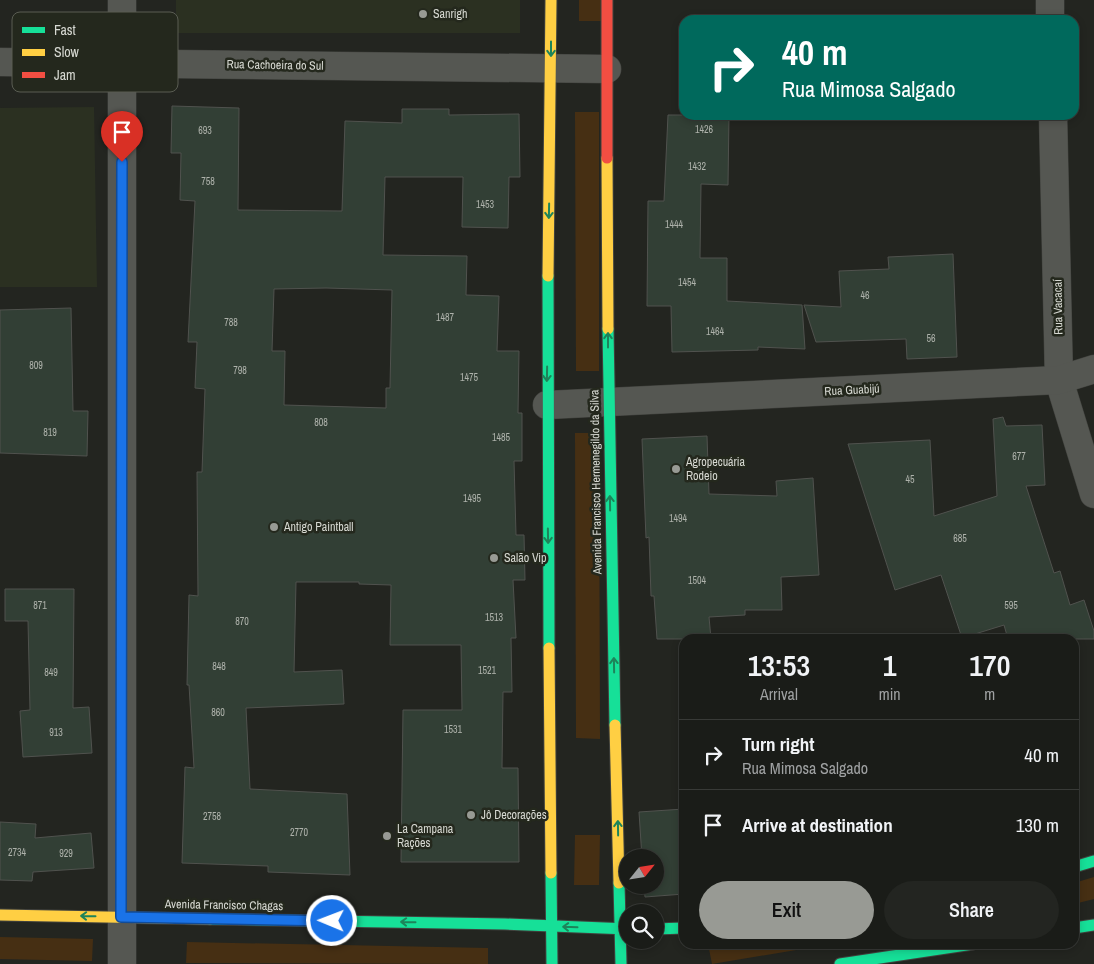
<!DOCTYPE html>
<meta charset="utf-8">
<style>
:root{--surface:#1a1c18;--page:#232521;--text:#f1f3f6;--muted:#9fa1a2;--line:#383a37;--accent:#989a94}
body{margin:0;font-family:"Archivo Narrow",sans-serif;background:var(--page);color:var(--text);height:100vh;display:flex;flex-direction:column;font-size:19px;white-space:nowrap}
*{box-sizing:border-box;margin:0}
p{font-size:16px;color:var(--muted)}
.icon{flex:none;width:28px;height:28px;fill:none;stroke:currentColor;stroke-width:2;stroke-linecap:round;stroke-linejoin:round}
.map{position:relative;flex:1;overflow:hidden}
.side{position:absolute;left:679px;top:634px;width:400px;height:315px;display:flex;flex-direction:column;background:var(--surface);border-radius:15px;box-shadow:0 2px 8px #0003,0 0 0 1px var(--line)}
.side>*{flex:none}
.guide{position:absolute;left:679px;top:15px;width:400px;height:105px;border-radius:15px;box-shadow:0 2px 8px #0003,0 0 0 1px var(--line);background:#00695c;color:#fff;overflow:hidden}
.needle{width:32px;rotate:60deg}
.buttons{position:absolute;left:619px;top:849px;display:grid;gap:10px}
.buttons a{display:grid;place-items:center;width:45px;height:45px;border-radius:50%;background:var(--surface);box-shadow:0 2px 8px #0003,0 0 0 1px var(--line);font-size:25px}
.pin{position:absolute;display:grid;place-items:center;width:42px;height:42px;color:#fff;margin:-51px -21px;border-radius:50% 50% 50% 0;rotate:-45deg;box-shadow:0 0 5px #0007}
.pin .icon{rotate:45deg}
.me{position:absolute;width:55px;margin:-28px;rotate:271deg;stroke-linejoin:round;filter:drop-shadow(0 0 4px #0008)}
.turn{display:flex;align-items:center;gap:18px;height:105px;padding:0 20px;font-size:22px}
.turn .icon{width:65px;height:65px;stroke-width:2.5}
.turn b{display:block;font-size:35px;line-height:42px}
.eta{display:flex;justify-content:space-evenly;align-items:center;height:85px;text-align:center}
.eta b{font-size:30px;font-weight:600;line-height:35px}
.action{display:flex;gap:10px;margin-top:auto;padding:10px 20px}
.action a{flex:1;height:58px;border-radius:30px;background:var(--accent);color:#111;font-size:20px;font-weight:600;line-height:58px;text-align:center}
.action a+a{background:var(--page);color:var(--text)}
ul{padding:0;list-style:none}
li{display:flex;align-items:center;gap:15px;height:70px;padding:0 20px;border-top:1px solid var(--line)}
li div{flex:1}
li b{display:block;font-size:19px}
li em{font-style:normal}
.map>svg:first-child{display:block}
.built{fill:#2b3021}
.green{fill:#462f13}
.building{fill:#323f35;stroke:#50524e;fill-rule:evenodd}
.lines{fill:none;stroke-linecap:round;stroke-linejoin:round}
.street-casing{stroke:#41423e;stroke-width:29}
.fast-casing{stroke:#41423e;stroke-width:13}
.slow-casing{stroke:#41423e;stroke-width:13}
.jam-casing{stroke:#41423e;stroke-width:13}
.street{stroke:#555752;stroke-width:28}
.fast{stroke:#16e098;stroke-width:11}
.slow{stroke:#ffcf43;stroke-width:11}
.jam{stroke:#f24e42;stroke-width:11}
.oneway{stroke:#1d845a}
.route-casing{stroke:#114b97;stroke-width:12}
.route{stroke:#1a73e8;stroke-width:9}
.poi-dot{fill:#989a94;stroke:#24281d;stroke-width:2}
.labels{text-anchor:middle;stroke-width:5;stroke-linejoin:round;paint-order:stroke}
.number-label{font-size:10px;fill:#aeb2ab}
.poi-label{font-size:12px;fill:#d7d9d2;stroke:#24281d;text-anchor:start}
.street-label{font-size:12px;fill:#d7d9d2;stroke:#24281d}
.key{fill:#24281d;stroke:#5a5d53;stroke-width:1}
.key-label{font-size:14px;fill:#d7d9d2}
</style>
<div class="map">
<svg width="1094" height="964" viewBox="0 0 1094 964">
<rect width="100%" height="100%" fill="#232520"/>
<!-- built -->
<g class="built">
<rect x="176" y="0" width="344" height="33"/>
<path d="M94 107 97 287H0V108Z"/>
</g>
<!-- green -->
<g class="green">
<rect x="579" y="0" width="23" height="21"/>
<path d="M575 112H599V371H576Z"/>
<path d="M575 433H599L600 739 576 738Z"/>
<path d="M575 835H600L599 885H574Z"/>
<path d="M1094 877V899L1074 904V883Z"/>
<path d="M0 937 93 939 92 961 0 959Z"/>
<path d="M187 942 488 948V964L186 963Z"/>
<path d="M708 944H832L712 964Z"/>
</g>
<!-- building -->
<g class="building">
<path d="M172 106 239 108 238 210 342 211 345 121 402 123V109H449V115L519 114 520 177H509L508 228 462 227 463 177H385L383 255 467 256 466 295 499 296 497 351H519L518 413H522V461H514L516 535H524L525 580H513L516 638H511L512 692H503L502 768H518L519 862H401L403 710H462L461 645H390L391 585 359 584V582H296L294 672 342 670 344 704 246 708 250 789 347 794 350 875 268 872V866L182 863 185 767 194 768 189 685H187L189 595 198 596 197 472H202L205 389 195 388 197 342H188L195 201 180 200 181 153H171ZM326 288 392 290 390 388H386V408L284 405 285 351H272L274 289Z"/>
<path d="M668 115H729L728 185 701 184 700 258H727V301L802 305 805 349 758 347V350L672 352 671 306H647L648 201H664Z"/>
<path d="M953 254 957 357 907 359 906 339 816 342 804 305 841 307 839 271 889 269 888 257Z"/>
<path d="M71 308 73 411H88L87 456 0 453V310Z"/>
<path d="M1003 417 1006 426 1042 425 1045 485 1026 486 1054 573 1060 571 1070 605 1084 600 1094 631V639H1008L1004 625 962 638 941 575 895 590 848 444 930 440 934 516 997 496 993 419Z"/>
<path d="M707 436 709 494 777 496 776 481 813 478 819 575 781 577 782 610H745V615L709 617 711 639H657L654 596H651L649 537 646 538 642 439Z"/>
<path d="M5 589H74L73 708 89 707 92 753 23 757 20 711 30 710 28 621H5Z"/>
<path d="M684 809V894L645 897 644 885H655V858H642L639 812Z"/>
<path d="M0 822 36 824 35 838 91 833 94 868 33 872 32 881 0 880Z"/>
</g>
<g class="lines">
<!-- street casing -->
<g class="street-casing">
<g id="street">
<path d="M122 0V964"/>
<path d="M1050 0V20"/>
<path d="M0 62 607 69"/>
<path d="M1053 115 1059 380 1094 494"/>
<path d="M547 405 1059 380 1094 369"/>
</g>
</g>
<!-- fast casing -->
<g class="fast-casing">
<g id="fast">
<path d="M548 276 549 648"/>
<path d="M608 329 615 725"/>
<path d="M1074 867 1094 861"/>
<path d="M551 873 552 964"/>
<path d="M619 883 621 964"/>
<path d="M210 919 505 924 628 929"/>
<path d="M1074 928 1094 925"/>
<path d="M655 929 684 928"/>
<path d="M840 964 973 944"/>
</g>
</g>
<!-- slow casing -->
<g class="slow-casing">
<g id="slow">
<path d="M607 158 608 329"/>
<path d="M548 276 551 0"/>
<path d="M549 648 551 873"/>
<path d="M615 725 619 883"/>
<path d="M0 915 210 919"/>
</g>
</g>
<!-- jam casing -->
<g class="jam-casing">
<path id="jam" d="M607 0V158"/>
</g>
<!-- street -->
<use href="#street" class="street"/>
<!-- fast -->
<use href="#fast" class="fast"/>
<!-- slow -->
<use href="#slow" class="slow"/>
<!-- jam -->
<use href="#jam" class="jam"/>
</g>
<!-- one-way arrows -->
<defs><path id="oneway-shaft" d="M-6 0H5M1.5-3L5.5 0L1.5 3" fill="none" stroke-width="1.6" stroke-linecap="round" stroke-linejoin="round" transform="scale(1.25)"/></defs>
<g class="oneway">
<use href="#oneway-shaft" transform="translate(551 49) rotate(90)"/>
<use href="#oneway-shaft" transform="translate(549 211) rotate(91)"/>
<use href="#oneway-shaft" transform="translate(608 340) rotate(-90)"/>
<use href="#oneway-shaft" transform="translate(547 374) rotate(91)"/>
<use href="#oneway-shaft" transform="translate(610 503) rotate(-91)"/>
<use href="#oneway-shaft" transform="translate(548 536) rotate(89)"/>
<use href="#oneway-shaft" transform="translate(614 665) rotate(-91)"/>
<use href="#oneway-shaft" transform="translate(618 828) rotate(-91)"/>
<use href="#oneway-shaft" transform="translate(88 916) rotate(-179)"/>
<use href="#oneway-shaft" transform="translate(408 922) rotate(-179)"/>
<use href="#oneway-shaft" transform="translate(570 927) rotate(-178)"/>
</g>
<g class="lines">
<!-- route casing -->
<g class="route-casing">
<path id="route" d="M122 162 121 917 332 921"/>
</g>
<!-- route -->
<use href="#route" class="route"/>
</g>
<!-- markers -->
<g class="poi-dot">
<circle cx="423" cy="14" r="5"/>
<circle cx="676" cy="469" r="5"/>
<circle cx="274" cy="527" r="5"/>
<circle cx="494" cy="558" r="5"/>
<circle cx="471" cy="815" r="5"/>
<circle cx="387" cy="836" r="5"/>
</g>
<g class="labels">
<!-- number labels -->
<g class="number-label">
<text x="704" y="133">1426</text>
<text x="205" y="134">693</text>
<text x="697" y="170">1432</text>
<text x="208" y="185">758</text>
<text x="485" y="208">1453</text>
<text x="674" y="228">1444</text>
<text x="687" y="286">1454</text>
<text x="865" y="299">46</text>
<text x="445" y="321">1487</text>
<text x="231" y="326">788</text>
<text x="715" y="335">1464</text>
<text x="931" y="342">56</text>
<text x="36" y="369">809</text>
<text x="240" y="374">798</text>
<text x="469" y="381">1475</text>
<text x="321" y="426">808</text>
<text x="50" y="436">819</text>
<text x="501" y="441">1485</text>
<text x="1019" y="460">677</text>
<text x="910" y="483">45</text>
<text x="472" y="502">1495</text>
<text x="678" y="522">1494</text>
<text x="960" y="542">685</text>
<text x="697" y="584">1504</text>
<text x="40" y="609">871</text>
<text x="1011" y="609">595</text>
<text x="494" y="621">1513</text>
<text x="242" y="625">870</text>
<text x="219" y="670">848</text>
<text x="487" y="674">1521</text>
<text x="51" y="676">849</text>
<text x="218" y="716">860</text>
<text x="453" y="733">1531</text>
<text x="56" y="736">913</text>
<text x="212" y="820">2758</text>
<text x="299" y="836">2770</text>
<text x="17" y="856">2734</text>
<text x="66" y="857">929</text>
</g>
<!-- poi labels -->
<g class="poi-label">
<text x="433" y="18">Sanrigh</text>
<text x="686" y="466">Agropecuária<tspan x="686" dy="14">Rodeio</tspan></text>
<text x="284" y="531">Antigo Paintball</text>
<text x="504" y="562">Salão Vip</text>
<text x="481" y="819">Jô Decorações</text>
<text x="397" y="833">La Campana<tspan x="397" dy="14">Rações</tspan></text>
</g>
<!-- street labels -->
<g class="street-label">
<text transform="translate(275 65) rotate(1)" y="4">Rua Cachoeira do Sul</text>
<text transform="translate(1058 307) rotate(-91)" y="4">Rua Vacacaí</text>
<text transform="translate(852 390) rotate(-3)" y="4">Rua Guabijú</text>
<text transform="translate(596 482) rotate(-91)" y="4">Avenida Francisco Hermenegildo da Silva</text>
<text transform="translate(224 905) rotate(1)" y="4">Avenida Francisco Chagas</text>
</g>
</g>
<!-- legend -->
<rect x="12" y="12" width="166" height="80" rx="8" class="key"/>
<rect x="22" y="27" width="23" height="6" fill="#16e098"/>
<rect x="22" y="49" width="23" height="7" fill="#ffcf43"/>
<rect x="22" y="72" width="23" height="6" fill="#f24e42"/>
<g class="key-label">
<text x="54" y="35">Fast</text>
<text x="54" y="57">Slow</text>
<text x="54" y="80">Jam</text>
</g>
</svg>
<div class="buttons">
<a><svg class="needle" viewBox="-14 -14 28 28"><path d="M0-13l5 13h-10z" fill="#e53935"/><path d="M0 13l5-13h-10z" fill="#9fa1a2"/></svg></a>
<a><svg class="icon" aria-label="search" viewBox="0 0 24 24"><circle cx="10" cy="10" r="6"/><path d="M15 15l6 6"/></svg></a>
</div>
<div class="pin" style="left:122px;top:162px;background:#d93025"><svg class="icon" aria-label="arrive" viewBox="0 0 24 24"><path d="M6 21V4h12l-3 4 3 4H6"/></svg></div>
<svg class="me" style="left:332px;top:921px" viewBox="-20 -20 40 40"><circle r="17" fill="#1a73e8" stroke="#fff" stroke-width="3"/><path d="M0-11L8 9 0 5-8 9z" fill="#fff"/></svg>
<div class="guide">
<div class="turn"><svg class="icon" aria-label="right" viewBox="0 0 24 24"><path d="M7 20v-9h11M14 6l5 5-5 5"/></svg><div><b>40 m</b>Rua Mimosa Salgado</div></div>
</div>
<section class="side">
<div class="eta">
<div><b>13:53</b><p>Arrival</p></div>
<div><b>1</b><p>min</p></div>
<div><b>170</b><p>m</p></div>
</div>
<ul>
<li><svg class="icon" aria-label="right" viewBox="0 0 24 24"><path d="M7 20v-9h11M14 6l5 5-5 5"/></svg><div><b>Turn right</b><p>Rua Mimosa Salgado</p></div><em>40 m</em></li>
<li><svg class="icon" aria-label="arrive" viewBox="0 0 24 24"><path d="M6 21V4h12l-3 4 3 4H6"/></svg><div><b>Arrive at destination</b></div><em>130 m</em></li>
</ul>
<div class="action"><a>Exit</a><a>Share</a></div>
</section>
</div>
